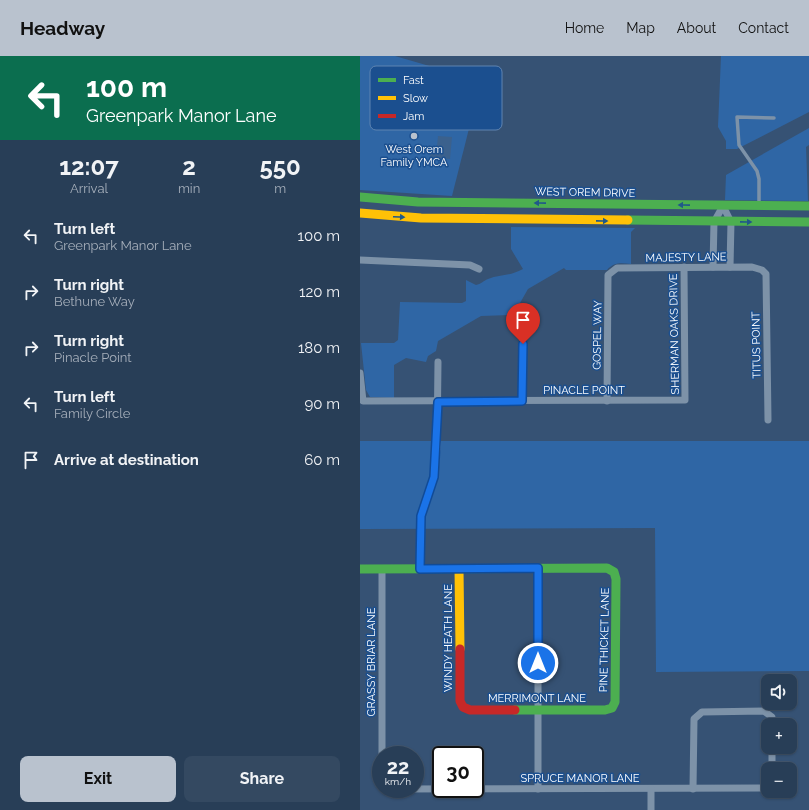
<!DOCTYPE html>
<meta charset="utf-8">
<style>
:root{--surface:#283e57;--page:#344961;--text:#f1f3f6;--muted:#a5aeba;--line:#44576d;--accent:#b9c2ce}
body{margin:0;font-family:Raleway,sans-serif;background:var(--page);color:var(--text);height:100vh;display:flex;flex-direction:column;font-size:15px;white-space:nowrap}
*{box-sizing:border-box;margin:0}
p{font-size:13px;color:var(--muted)}
.icon{flex:none;width:22px;height:22px;fill:none;stroke:currentColor;stroke-width:2;stroke-linecap:round;stroke-linejoin:round}
.map{position:relative;flex:1;overflow:hidden}
.sheet{display:flex;flex-direction:column;background:var(--surface);width:360px}
.sheet>*{flex:none}
.guide{background:#0b6e4f;color:#fff;overflow:hidden}
.fabs{position:absolute;left:401px;top:618px;display:grid;gap:8px}
.fabs a{display:grid;place-items:center;width:36px;height:36px;border-radius:8px;background:var(--surface);box-shadow:0 1px 3px #0004,0 0 0 1px var(--line);font-size:20px}
.speed{position:absolute;left:12px;top:690px;display:flex;gap:8px;font-size:20px;font-weight:700;text-align:center}
.speed>*{display:grid;place-content:center;width:52px;height:52px;border-radius:50%;background:var(--surface);box-shadow:0 1px 3px #0004,0 0 0 1px var(--line);line-height:1}
.speed small{font-size:10px;font-weight:400}
.speed .limit{border:2px solid #111;border-radius:6px;background:#fff;color:#111}
.pin{position:absolute;display:grid;place-items:center;width:34px;height:34px;color:#fff;margin:-41px -17px;border-radius:50% 50% 50% 0;rotate:-45deg;box-shadow:0 0 4px #0007}
.pin .icon{rotate:45deg}
.me{position:absolute;width:44px;margin:-22px;rotate:0deg;stroke-linejoin:round;filter:drop-shadow(0 0 3px #0008)}
.turn{display:flex;align-items:center;gap:14px;height:84px;padding:0 20px;font-size:18px}
.turn .icon{width:52px;height:52px;stroke-width:2.5}
.turn b{display:block;font-size:28px;line-height:34px}
.eta{display:flex;justify-content:space-evenly;align-items:center;height:68px;text-align:center}
.eta b{font-size:24px;font-weight:700;line-height:28px}
.button{display:flex;gap:8px;margin-top:auto;padding:8px 20px}
.button a{flex:1;height:46px;border-radius:8px;background:var(--accent);color:#111;font-size:16px;font-weight:700;line-height:46px;text-align:center}
.button a+a{background:var(--page);color:var(--text)}
ul{padding:0;list-style:none}
li{display:flex;align-items:center;gap:12px;height:56px;padding:0 20px}
li div{flex:1}
li b{display:block;font-size:15px}
li em{font-style:normal}
header{display:flex;align-items:center;gap:24px;box-sizing:border-box;height:56px;padding:0 20px;background:var(--accent);color:#111}
header strong{font-size:19px}
nav{display:flex;gap:22px;margin-inline-start:auto;font-size:14px}
main{display:flex;flex:1;min-height:0}
.map>svg:first-child{display:block}
.green{fill:#2f66a5}
.water{fill:#3b618d}
.lines{fill:none;stroke-linecap:round;stroke-linejoin:round}
.lane{stroke:#7d92a8;stroke-width:3.5}
.street{stroke:#7d92a8;stroke-width:7}
.fast{stroke:#4caf50;stroke-width:9}
.slow{stroke:#ffc107;stroke-width:9}
.jam{stroke:#c62828;stroke-width:9}
.oneway{fill:#205989}
.route-casing{stroke:#114b97;stroke-width:10}
.route{stroke:#1a73e8;stroke-width:7}
.poi-dot{fill:#b9c2ce;stroke:#1b4f8f;stroke-width:1.5}
.labels{text-anchor:middle;stroke-width:3;stroke-linejoin:round;paint-order:stroke}
.poi-label{font-size:11px;fill:#fff;stroke:#1b4f8f}
.street-label{font-size:11px;fill:#fff;stroke:#1b4f8f}
.key{fill:#1b4f8f;stroke:#5f84b1;stroke-width:1}
.key-label{font-size:11px;fill:#fff}
</style>
<header>
<strong>Headway</strong>
<nav><a>Home</a><a>Map</a><a>About</a><a>Contact</a></nav>
</header>
<main>
<section class="sheet">
<div class="guide">
<div class="turn"><svg class="icon" aria-label="left" viewBox="0 0 24 24"><path d="M17 20v-9H6M10 6l-5 5 5 5"/></svg><div><b>100 m</b>Greenpark Manor Lane</div></div>
</div>
<div class="eta">
<div><b>12:07</b><p>Arrival</p></div>
<div><b>2</b><p>min</p></div>
<div><b>550</b><p>m</p></div>
</div>
<ul>
<li><svg class="icon" aria-label="left" viewBox="0 0 24 24"><path d="M17 20v-9H6M10 6l-5 5 5 5"/></svg><div><b>Turn left</b><p>Greenpark Manor Lane</p></div><em>100 m</em></li>
<li><svg class="icon" aria-label="right" viewBox="0 0 24 24"><path d="M7 20v-9h11M14 6l5 5-5 5"/></svg><div><b>Turn right</b><p>Bethune Way</p></div><em>120 m</em></li>
<li><svg class="icon" aria-label="right" viewBox="0 0 24 24"><path d="M7 20v-9h11M14 6l5 5-5 5"/></svg><div><b>Turn right</b><p>Pinacle Point</p></div><em>180 m</em></li>
<li><svg class="icon" aria-label="left" viewBox="0 0 24 24"><path d="M17 20v-9H6M10 6l-5 5 5 5"/></svg><div><b>Turn left</b><p>Family Circle</p></div><em>90 m</em></li>
<li><svg class="icon" aria-label="arrive" viewBox="0 0 24 24"><path d="M6 21V4h12l-3 4 3 4H6"/></svg><div><b>Arrive at destination</b></div><em>60 m</em></li>
</ul>
<div class="button"><a>Exit</a><a>Share</a></div>
</section>
<div class="map">
<svg width="449" height="754" viewBox="0 0 449 754">
<rect width="100%" height="100%" fill="#365274"/>
<!-- green -->
<g class="green">
<path d="M0 0H35L121 25 92 140 0 134Z"/>
<path d="M361 0H449V56L377 93H366V85L358 71Z"/>
<path d="M449 72V89L446 91 448 145 365 144 366 119Z"/>
<path d="M151 171 275 172 271 176V208C261 207 254 206 247 214H206L204 212 168 233 160 247 152 254 151 259 121 260 78 285 76 295 68 300 66 306 46 302 34 309V342L10 341 6 334 1 287H34L38 284 40 246 102 247 106 245V224L116 229C121 228 123 225 128 223 140 218 148 221 163 213L151 193Z"/>
<path d="M0 385H449V615L296 616 295 472 0 473Z"/>
</g>
<!-- water -->
<path class="water" d="M78 80 92 81 90 103 70 101 71 90 77 91Z"/>
<g class="lines">
<!-- lane -->
<path class="lane" d="M399 149V123L397 115 379 89 377 61 414 62"/>
<!-- street -->
<g class="street">
<path d="M363 150 371 166 370 211"/>
<path d="M0 204 110 209 119 213"/>
<path d="M353 211 354 166 363 150"/>
<path d="M0 317 3 345 325 344 324 211"/>
<path d="M162 345 163 259"/>
<path d="M247 345 248 219 257 212 392 211 402 214 406 218 408 364"/>
<path d="M178 512V733"/>
<path d="M22 513V699"/>
<path d="M60 513 61 460 74 421 77 391 78 306"/>
<path d="M412 691V713"/>
<path d="M31 733 408 732"/>
<path d="M291 733V754"/>
<path d="M333 733 334 663 342 656 404 655 412 661V669"/>
</g>
<!-- fast -->
<g class="fast">
<path d="M0 141 58 146 449 150"/>
<path d="M268 164 449 166"/>
<path d="M0 513 247 512 254 516 256 523 255 646 252 652 245 654H155"/>
</g>
<!-- slow -->
<g class="slow">
<path d="M0 157 61 162 268 164"/>
<path d="M99 513 100 593"/>
</g>
<!-- jam -->
<path class="jam" d="M100 593V645L103 651 110 654H155"/>
</g>
<!-- one-way arrows -->
<defs><path id="oneway-solid" d="M-6-.8H1V-3.2L6.5 0L1 3.2V.8H-6Z"/></defs>
<g class="oneway">
<use href="#oneway-solid" transform="translate(180 147) rotate(-179)"/>
<use href="#oneway-solid" transform="translate(324 149) rotate(-179)"/>
<use href="#oneway-solid" transform="translate(39 161) rotate(3)"/>
<use href="#oneway-solid" transform="translate(242 165) rotate(1)"/>
<use href="#oneway-solid" transform="translate(386 166) rotate(1)"/>
</g>
<g class="lines">
<!-- route casing -->
<g class="route-casing">
<path id="route" d="M163 288 162 345 78 346 74 421 61 460 60 513 178 512V607"/>
</g>
<!-- route -->
<use href="#route" class="route"/>
</g>
<!-- markers -->
<circle class="poi-dot" cx="54" cy="80" r="4"/>
<g class="labels">
<!-- poi labels -->
<g class="poi-label">
<text x="54" y="97">West Orem<tspan x="54" dy="13">Family YMCA</tspan></text>
</g>
<!-- street labels -->
<g class="street-label">
<text transform="translate(225 136) rotate(1)" y="4">WEST OREM DRIVE</text>
<text transform="translate(326 201) rotate(-1)" y="4">MAJESTY LANE</text>
<text transform="translate(314 278) rotate(-91)" y="4">SHERMAN OAKS DRIVE</text>
<text transform="translate(237 279) rotate(-89)" y="4">GOSPEL WAY</text>
<text transform="translate(396 289) rotate(-91)" y="4">TITUS POINT</text>
<text x="224" y="338">PINACLE POINT</text>
<text transform="translate(88 582) rotate(-90)" y="4">WINDY HEATH LANE</text>
<text transform="translate(244 584) rotate(-89)" y="4">PINE THICKET LANE</text>
<text transform="translate(11 606) rotate(-90)" y="4">GRASSY BRIAR LANE</text>
<text x="177" y="646">MERRIMONT LANE</text>
<text x="220" y="726">SPRUCE MANOR LANE</text>
</g>
</g>
<!-- legend -->
<rect x="10" y="10" width="132" height="64" rx="6" class="key"/>
<rect x="18" y="22" width="18" height="4" fill="#4caf50"/>
<rect x="18" y="40" width="18" height="4" fill="#ffc107"/>
<rect x="18" y="58" width="18" height="4" fill="#c62828"/>
<g class="key-label">
<text x="43" y="28">Fast</text>
<text x="43" y="46">Slow</text>
<text x="43" y="64">Jam</text>
</g>
</svg>
<div class="fabs">
<a><svg class="icon" aria-label="sound" viewBox="0 0 24 24"><path d="M4 9h4l5-4v14l-5-4H4zM17 9q2 3 0 6"/></svg></a>
<a>+</a>
<a>−</a>
</div>
<div class="speed"><div>22<small>km/h</small></div><div class="limit">30</div></div>
<div class="pin" style="left:163px;top:288px;background:#d93025"><svg class="icon" aria-label="arrive" viewBox="0 0 24 24"><path d="M6 21V4h12l-3 4 3 4H6"/></svg></div>
<svg class="me" style="left:178px;top:607px" viewBox="-20 -20 40 40"><circle r="17" fill="#1a73e8" stroke="#fff" stroke-width="3"/><path d="M0-11L8 9 0 5-8 9z" fill="#fff"/></svg>
</div>
</main>
